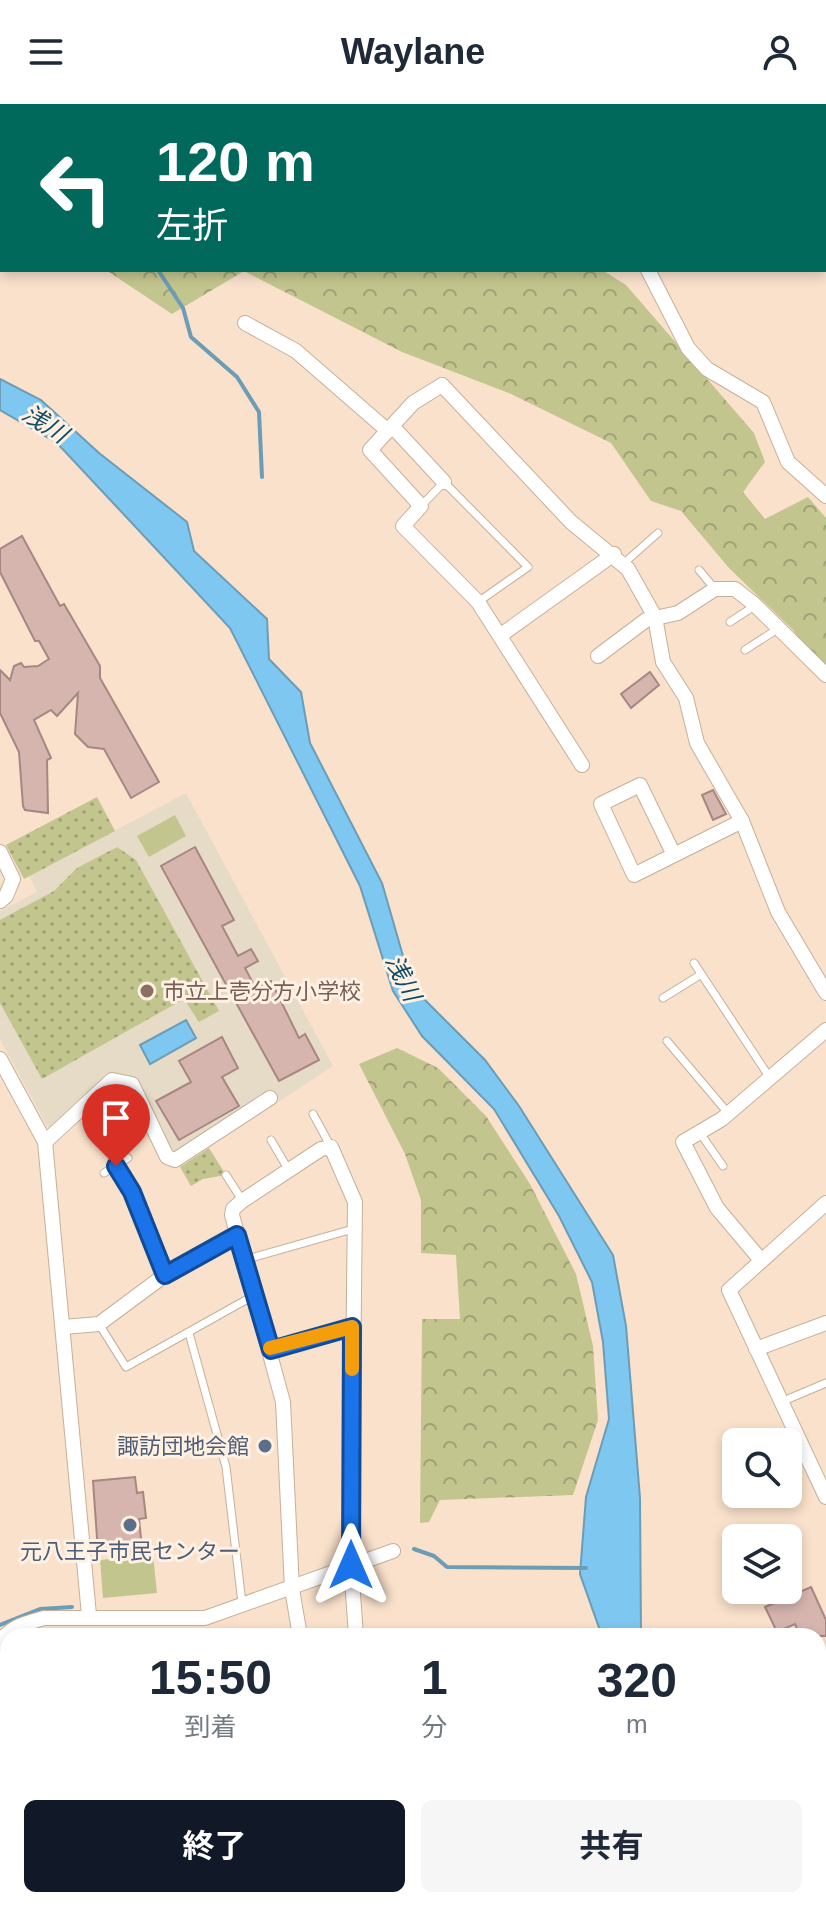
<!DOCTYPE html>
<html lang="ja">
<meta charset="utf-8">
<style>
:root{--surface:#fff;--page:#f6f6f7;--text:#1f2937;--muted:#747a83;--accent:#111827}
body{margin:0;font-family:Arial,"Noto Sans JP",sans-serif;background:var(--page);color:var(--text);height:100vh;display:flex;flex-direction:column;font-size:30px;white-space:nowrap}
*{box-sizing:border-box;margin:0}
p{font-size:26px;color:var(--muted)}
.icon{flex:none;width:44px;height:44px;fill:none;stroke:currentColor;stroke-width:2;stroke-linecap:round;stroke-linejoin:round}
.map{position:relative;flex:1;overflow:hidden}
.panel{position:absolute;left:0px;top:1524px;width:826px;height:280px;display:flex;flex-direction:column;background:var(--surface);border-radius:24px 24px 0 0;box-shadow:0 4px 12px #0003}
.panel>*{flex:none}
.top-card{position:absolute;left:0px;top:0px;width:826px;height:168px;box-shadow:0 4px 12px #0003;background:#00695c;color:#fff;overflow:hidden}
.controls{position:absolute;left:722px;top:1324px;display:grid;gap:16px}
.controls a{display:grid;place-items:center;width:80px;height:80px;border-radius:12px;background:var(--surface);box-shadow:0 4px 12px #0003;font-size:40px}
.pin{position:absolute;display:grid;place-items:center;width:68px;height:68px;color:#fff;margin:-82px -34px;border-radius:50% 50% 50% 0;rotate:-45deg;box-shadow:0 0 8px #0007}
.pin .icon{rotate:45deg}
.me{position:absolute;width:88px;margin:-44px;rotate:0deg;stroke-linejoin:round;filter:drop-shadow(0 0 6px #0008)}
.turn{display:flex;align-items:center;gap:28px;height:168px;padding:0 24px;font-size:36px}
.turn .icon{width:104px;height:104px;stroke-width:2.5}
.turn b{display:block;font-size:56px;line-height:68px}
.eta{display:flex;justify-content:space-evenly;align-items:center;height:136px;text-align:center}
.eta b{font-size:48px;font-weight:700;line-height:56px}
.button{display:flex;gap:16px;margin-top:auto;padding:16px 24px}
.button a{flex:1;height:92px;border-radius:12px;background:var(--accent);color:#fff;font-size:32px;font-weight:700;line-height:92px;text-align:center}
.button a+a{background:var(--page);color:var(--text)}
header{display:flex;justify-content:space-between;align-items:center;height:104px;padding:0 24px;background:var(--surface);font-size:36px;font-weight:700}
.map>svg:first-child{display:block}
.education{fill:#e6dbc6}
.forest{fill:url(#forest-crowns)}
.park{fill:url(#park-dots)}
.garden{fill:#c3c58e}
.water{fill:#7ec7f0;stroke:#6c9cb6;stroke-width:2}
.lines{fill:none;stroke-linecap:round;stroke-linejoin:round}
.stream{stroke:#6c9cb6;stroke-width:4}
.building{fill:#d6b5af;stroke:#a68781;stroke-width:2}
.service-casing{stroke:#c6b09a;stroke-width:9}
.minor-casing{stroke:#c6b09a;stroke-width:16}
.service{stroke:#fff;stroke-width:7}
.minor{stroke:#fff;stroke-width:14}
.route-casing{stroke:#114b97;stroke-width:20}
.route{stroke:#1a73e8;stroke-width:14}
.slow{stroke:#f59e0b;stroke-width:14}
.education-dot{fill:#8d6e63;stroke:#fef1e3;stroke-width:3}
.service-dot{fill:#5c6f8a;stroke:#fef1e3;stroke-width:3}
.labels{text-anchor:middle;stroke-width:6;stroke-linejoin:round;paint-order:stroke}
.education-label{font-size:22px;fill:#785e54;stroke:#fef1e3;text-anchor:start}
.service-label{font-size:22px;fill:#4e5e75;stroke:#fef1e3;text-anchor:end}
.water-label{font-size:24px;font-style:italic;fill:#104b66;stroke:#fef1e3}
</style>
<header><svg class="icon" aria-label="menu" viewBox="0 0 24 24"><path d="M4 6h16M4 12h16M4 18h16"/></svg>Waylane<svg class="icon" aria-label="person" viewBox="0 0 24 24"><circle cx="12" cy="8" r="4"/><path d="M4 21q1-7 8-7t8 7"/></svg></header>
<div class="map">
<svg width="826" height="1804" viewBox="0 0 826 1804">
<defs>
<pattern id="forest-crowns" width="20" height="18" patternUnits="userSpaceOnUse" patternTransform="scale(2)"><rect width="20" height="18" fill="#c3c58e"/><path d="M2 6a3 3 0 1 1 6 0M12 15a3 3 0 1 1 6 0" fill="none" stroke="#a0a174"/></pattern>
<pattern id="park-dots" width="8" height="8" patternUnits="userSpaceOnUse" patternTransform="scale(2)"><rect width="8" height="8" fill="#c3c58e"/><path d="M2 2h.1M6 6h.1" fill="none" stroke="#a0a174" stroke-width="1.8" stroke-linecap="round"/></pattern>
</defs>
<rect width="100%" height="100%" fill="#f9e1cb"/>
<!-- education -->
<path class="education" d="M186 689 333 962 275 1000 271 994 175 1056 132 980 117 976 55 1030 46 1020 0 935V807L37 788 29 772Z"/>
<!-- forest -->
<g class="forest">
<path d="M0 0H678L2 2V89Z"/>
<path d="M106 166H602L626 181 754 329 765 358 743 388 765 415 808 393 826 414V571L793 526 729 464 681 407 651 397 611 339 511 290 402 248 244 167 172 210Z"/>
<path d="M397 944 438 964 486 1012 530 1080 576 1170 593 1242 598 1316 573 1391 440 1396 429 1418 420 1419 422 1215H460L456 1151 421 1149V1096L405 1050 359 960Z"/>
</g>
<!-- park -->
<g class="park">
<path d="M97 693 115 727 24 775 6 741Z"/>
<path d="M117 743 136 756 219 907 199 918 184 895 42 975 0 899V816L54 787 77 764Z"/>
<path d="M209 1044 226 1071 203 1075 191 1082 180 1063Z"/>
</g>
<!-- garden -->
<g class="garden">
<path d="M175 711 186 732 149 753 137 732Z"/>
<path d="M153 1451 157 1489 103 1494 100 1456Z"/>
</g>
<!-- water -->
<g class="water">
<path d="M0 275 41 296 99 349 187 418 194 447 267 515 269 555 301 588 310 639 382 779 412 883 485 956 519 1002 613 1151 626 1222 640 1394 641 1532H602L580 1470 586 1393 609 1315 603 1238 592 1178 559 1112 494 1005 422 932 393 887 360 782 230 524 57 339 0 306Z"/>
<path d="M186 916 196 934 150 960 140 941Z"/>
</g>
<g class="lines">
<!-- stream -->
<g class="stream">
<path d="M0 64 2 66"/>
<path d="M158 166 183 204 191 233 237 273 259 308 262 373"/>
<path d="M414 1445 434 1452 447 1463 586 1464"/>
<path d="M0 1521 40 1505 72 1503"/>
</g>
</g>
<!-- building -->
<g class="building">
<path d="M22 432 60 502 64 500 100 562V574L159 678 131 694 104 645 88 643 75 630 78 589 57 612 51 606 34 616 51 654 47 656 48 709 25 706 23 702 19 648 0 609V566L10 576 14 562 21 559 24 563 38 562 49 555 39 537H35L0 468V445Z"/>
<path d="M650 568 659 581 631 604 621 590Z"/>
<path d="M713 686 726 710 713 716 702 691Z"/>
<path d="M195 743 234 816 222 822 238 852 251 845 258 857 245 864 256 885 271 877 299 934 305 930 319 956 279 977 161 762Z"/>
<path d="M222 933 238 964 222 973 239 1002 179 1036 156 997 191 978 179 957Z"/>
<path d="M135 1373 137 1389 143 1388 146 1414 139 1415 143 1453 113 1455 112 1446 98 1448 93 1377Z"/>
<path d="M811 1483 826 1516V1532H800L795 1520 777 1528 765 1503Z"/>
</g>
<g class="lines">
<!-- service casing -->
<g class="service-casing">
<g id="service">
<path d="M421 402 444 378 528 463 478 498"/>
<path d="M623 460 658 429"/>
<path d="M699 466 715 485"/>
<path d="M730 518 756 501"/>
<path d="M745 546 779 524"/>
<path d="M694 859 770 974"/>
<path d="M663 894 700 871"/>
<path d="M667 937 728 1009"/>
<path d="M313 1010 331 1043"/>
<path d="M700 1029 723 1062"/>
<path d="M271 1036 288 1065"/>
<path d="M104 1069 128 1054"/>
<path d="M226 1071 242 1096"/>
<path d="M244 1156 353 1125"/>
<path d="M99 1220 126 1263 253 1192"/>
<path d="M189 1229 226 1363 242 1499"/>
<path d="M781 1298 826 1279"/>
</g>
</g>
<!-- minor casing -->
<g class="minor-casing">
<g id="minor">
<path d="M49 0 53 2"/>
<path d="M648 166 688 244 707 265 763 298 788 358 826 392"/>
<path d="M245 219 296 247 388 327"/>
<path d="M393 323 444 378"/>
<path d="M501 531 614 450"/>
<path d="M598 552 646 516 678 509 715 485H735L754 500 826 571"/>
<path d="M582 661 478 498 403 422 421 402 370 346 413 299 442 281 571 418 628 465 655 513 663 558 686 594 697 639 742 717 778 808 826 889"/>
<path d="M0 748 13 775 6 792 0 797"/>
<path d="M674 751 640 681 601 700 634 771 742 717"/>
<path d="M0 955 45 1038 89 1511"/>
<path d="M45 1038 112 976 132 980 167 1053 175 1056 270 994"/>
<path d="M116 1062 132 1088 165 1171"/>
<path d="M826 1099 729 1186 826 1393"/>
<path d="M760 1155 717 1104 683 1038 722 1015 826 926"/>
<path d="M63 1223 99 1220 165 1171 237 1131"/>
<path d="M756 1245 826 1219"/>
<path d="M271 1246 352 1223"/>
<path d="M300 1532 292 1485 283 1298 232 1111 233 1105 242 1097 321 1045 331 1043 355 1098 351 1461 356 1532"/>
<path d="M0 1538C10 1522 27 1519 44 1514H205L393 1447"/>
<path d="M0 1581 8 1595"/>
<path d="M818 1617 826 1606"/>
<path d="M109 1796 112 1804"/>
<path d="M182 1796 198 1804"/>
<path d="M404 1796 406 1804"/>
<path d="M783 1796 786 1804"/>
<path d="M815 1796 817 1804"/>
<path d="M126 1804 137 1796"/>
<path d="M231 1804 232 1796"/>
<path d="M300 1804 301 1796"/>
</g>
</g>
<!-- service -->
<use href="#service" class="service"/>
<!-- minor -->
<use href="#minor" class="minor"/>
</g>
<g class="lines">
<!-- route casing -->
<g class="route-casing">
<path id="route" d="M116 1062 132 1088 165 1171 237 1131 271 1246 352 1223 351 1461"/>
</g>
<!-- route -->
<use href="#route" class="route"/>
<!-- slow -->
<path class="slow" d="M270 1244 352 1223V1265"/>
</g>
<!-- markers -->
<circle class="education-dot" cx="147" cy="887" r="8"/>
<g class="service-dot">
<circle cx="265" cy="1342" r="8"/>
<circle cx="130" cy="1421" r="8"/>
</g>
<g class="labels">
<!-- education labels -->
<g class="education-label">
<text x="163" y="895">市立上壱分方小学校</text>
</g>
<!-- service labels -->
<g class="service-label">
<text x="249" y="1350">諏訪団地会館</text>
<text x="130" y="1455" text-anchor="middle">元八王子市民センター</text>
</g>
<!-- water labels -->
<g class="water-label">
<text transform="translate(45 320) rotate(33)" y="8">浅川</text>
<text transform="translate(403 874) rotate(64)" y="8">浅川</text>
</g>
</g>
</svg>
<div class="controls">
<a><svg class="icon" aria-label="search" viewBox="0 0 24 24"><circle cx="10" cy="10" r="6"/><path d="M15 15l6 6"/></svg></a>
<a><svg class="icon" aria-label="layers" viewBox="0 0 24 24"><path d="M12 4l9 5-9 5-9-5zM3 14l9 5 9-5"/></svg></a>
</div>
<div class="pin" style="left:116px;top:1062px;background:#d93025"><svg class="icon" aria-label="arrive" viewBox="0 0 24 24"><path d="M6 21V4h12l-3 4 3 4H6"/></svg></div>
<svg class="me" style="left:351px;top:1461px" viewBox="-20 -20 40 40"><path d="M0-17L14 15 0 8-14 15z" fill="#1a73e8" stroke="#fff" stroke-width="4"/></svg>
<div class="top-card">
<div class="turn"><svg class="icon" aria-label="left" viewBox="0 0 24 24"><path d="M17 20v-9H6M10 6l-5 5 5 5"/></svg><div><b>120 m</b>左折</div></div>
</div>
<section class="panel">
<div class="eta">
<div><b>15:50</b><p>到着</p></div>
<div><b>1</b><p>分</p></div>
<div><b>320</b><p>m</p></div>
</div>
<div class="button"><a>終了</a><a>共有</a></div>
</section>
</div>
